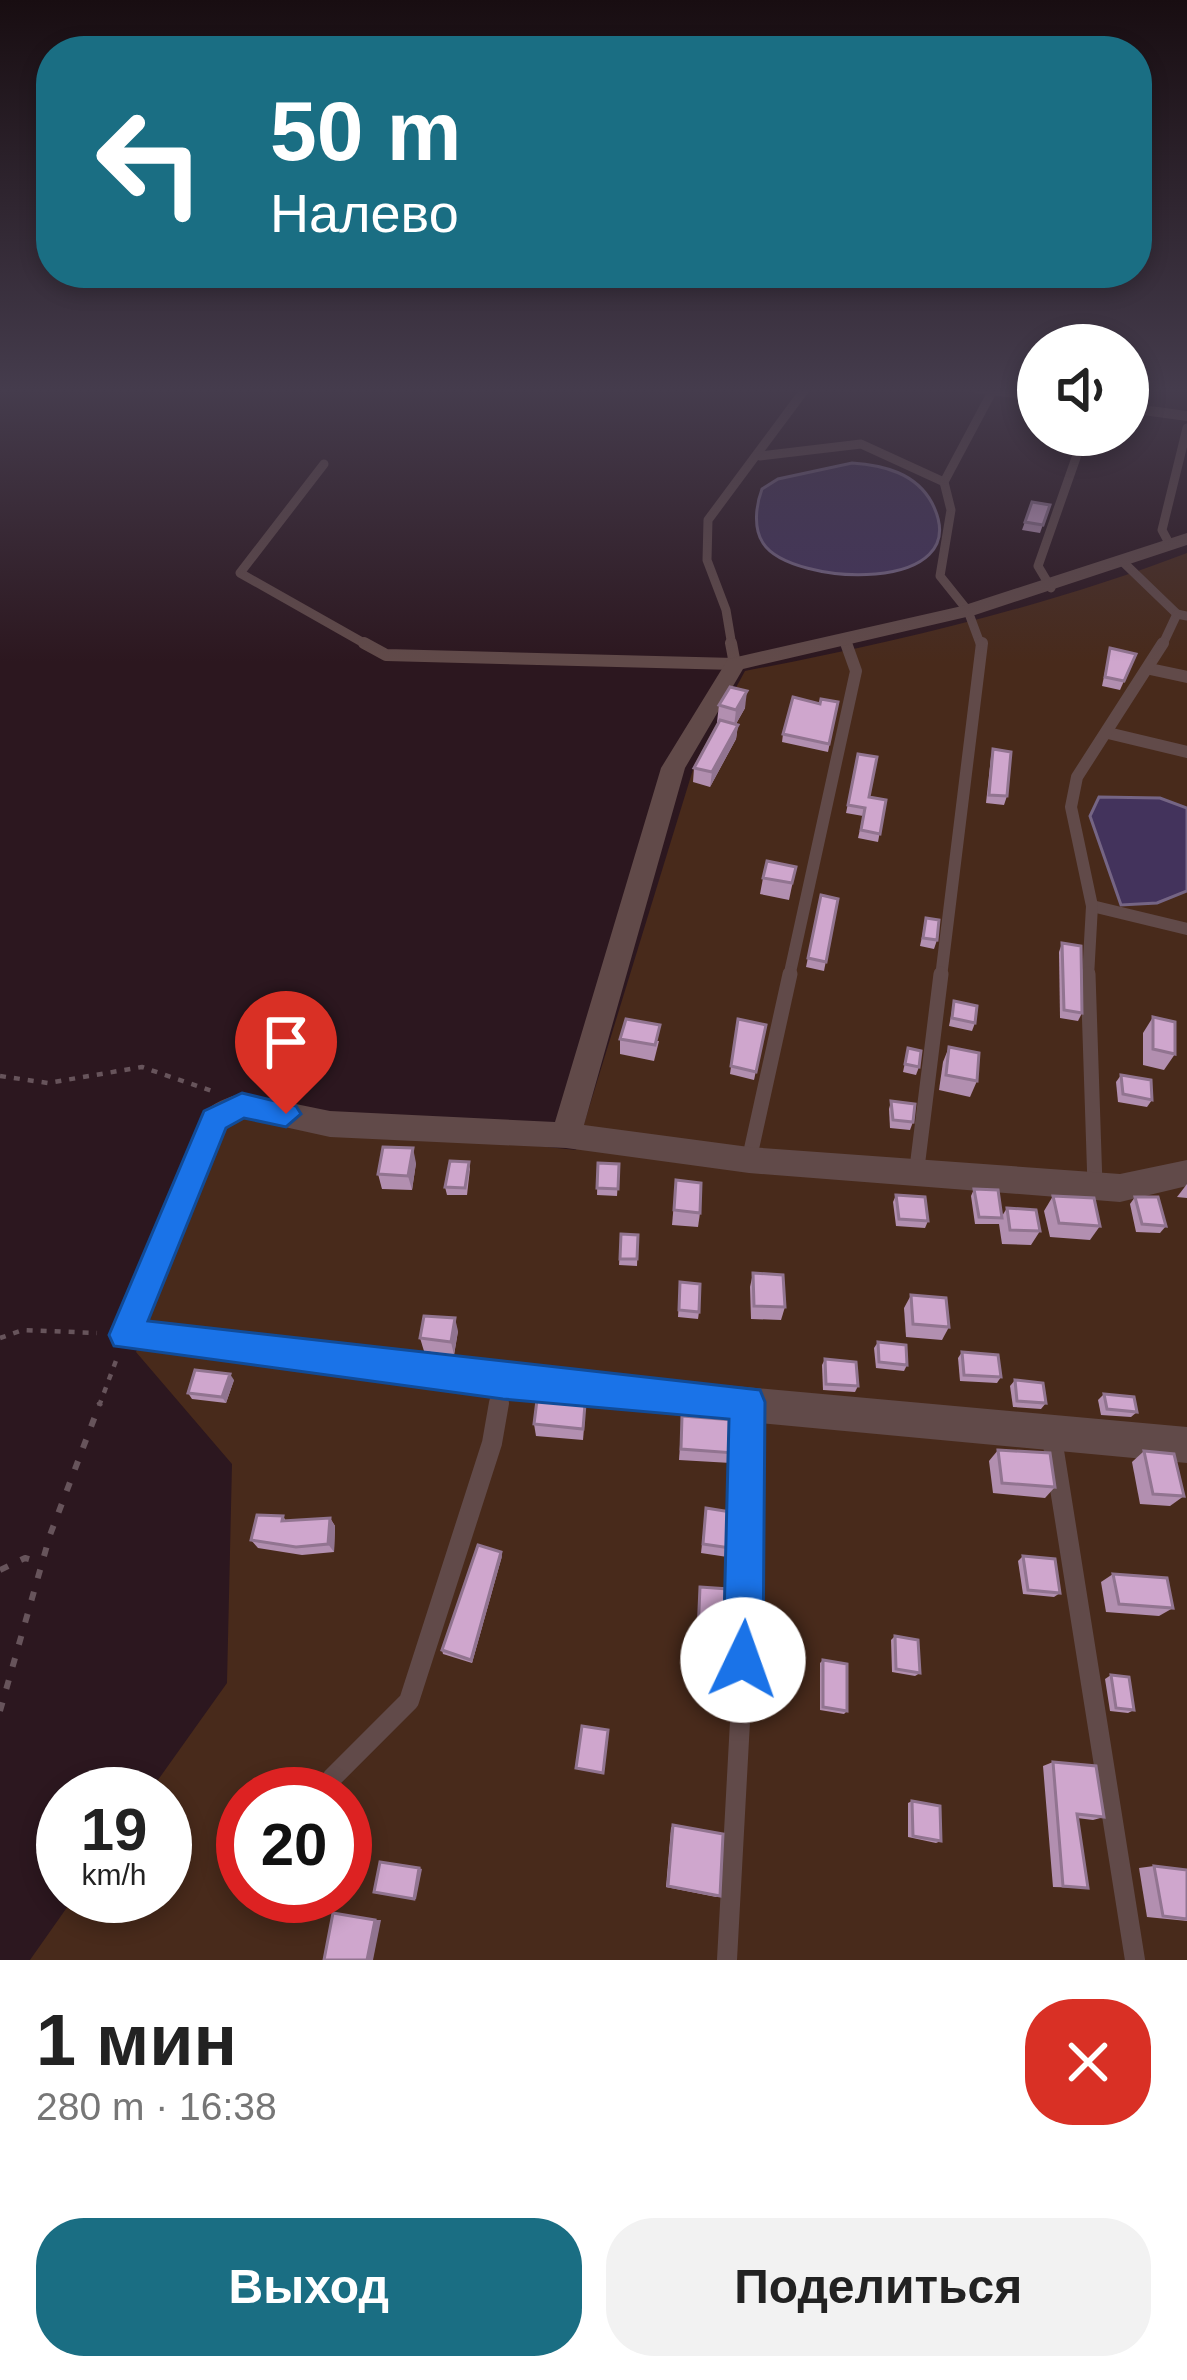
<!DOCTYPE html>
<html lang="ru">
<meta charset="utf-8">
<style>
:root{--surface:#fff;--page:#f2f2f2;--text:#222;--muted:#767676;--accent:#1a6e83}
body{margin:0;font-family:Helvetica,sans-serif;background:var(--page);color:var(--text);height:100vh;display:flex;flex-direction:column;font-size:45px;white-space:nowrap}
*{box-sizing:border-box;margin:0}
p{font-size:39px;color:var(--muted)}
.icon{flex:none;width:66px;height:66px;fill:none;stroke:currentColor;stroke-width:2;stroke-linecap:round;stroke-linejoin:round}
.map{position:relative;height:1960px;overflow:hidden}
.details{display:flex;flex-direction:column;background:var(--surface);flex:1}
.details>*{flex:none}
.guide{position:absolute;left:36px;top:36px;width:1116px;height:252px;border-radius:48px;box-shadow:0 6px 18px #0003;background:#1a6e83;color:#fff;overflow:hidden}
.controls{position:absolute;left:1017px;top:324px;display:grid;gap:24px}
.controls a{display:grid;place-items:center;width:132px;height:132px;border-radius:50%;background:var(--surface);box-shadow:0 6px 18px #0003;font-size:60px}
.speed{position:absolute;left:36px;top:1767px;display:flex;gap:24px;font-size:60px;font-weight:700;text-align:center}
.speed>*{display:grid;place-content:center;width:156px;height:156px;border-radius:50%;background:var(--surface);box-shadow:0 6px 18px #0003;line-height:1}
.speed small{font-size:30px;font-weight:400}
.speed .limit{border:18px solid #d22;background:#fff;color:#111}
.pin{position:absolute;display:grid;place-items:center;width:102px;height:102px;color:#fff;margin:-123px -51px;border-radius:50% 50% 50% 0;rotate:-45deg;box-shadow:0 0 12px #0007}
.pin .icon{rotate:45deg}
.me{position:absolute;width:132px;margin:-66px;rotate:3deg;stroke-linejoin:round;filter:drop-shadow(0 0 9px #0008)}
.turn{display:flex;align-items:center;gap:42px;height:252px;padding:0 36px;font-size:54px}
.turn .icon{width:156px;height:156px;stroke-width:2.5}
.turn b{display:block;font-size:84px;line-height:102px}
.round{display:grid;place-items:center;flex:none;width:126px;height:126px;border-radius:48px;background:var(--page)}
.head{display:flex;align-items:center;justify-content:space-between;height:204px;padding:0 36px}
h1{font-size:72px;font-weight:600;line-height:90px}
.action{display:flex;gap:24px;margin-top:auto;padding:24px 36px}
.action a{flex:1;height:138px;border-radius:48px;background:var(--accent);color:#fff;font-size:48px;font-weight:600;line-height:138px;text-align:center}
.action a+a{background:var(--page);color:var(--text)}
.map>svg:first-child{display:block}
.green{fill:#482a1b;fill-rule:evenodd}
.water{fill:#43335c;stroke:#756584;stroke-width:3}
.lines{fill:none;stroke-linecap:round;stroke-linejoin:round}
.path-far1{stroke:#67545b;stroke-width:4.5;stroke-dasharray:6 8;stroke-linecap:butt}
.path{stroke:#67545b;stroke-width:6;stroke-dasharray:9 14;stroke-linecap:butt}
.service-far3{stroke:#614a49;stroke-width:9}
.service-far2{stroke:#614a49;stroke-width:12}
.service-far1{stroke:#614a49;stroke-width:15}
.service{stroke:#614a49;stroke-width:20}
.minor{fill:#614a49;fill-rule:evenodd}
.wall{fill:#b28fb0}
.shaded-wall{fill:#917490}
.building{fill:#cfa6cd;stroke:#917490;stroke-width:3}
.route{fill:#1a73e8;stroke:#114b97;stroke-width:3}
</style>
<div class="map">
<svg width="1187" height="1960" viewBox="0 0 1187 1960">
<rect width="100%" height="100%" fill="#2c171f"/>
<!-- green -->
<path class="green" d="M1187 553V808L1160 798 1157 903 1187 891V1960H30L75 1896H165V1794H148L227 1683 232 1464 136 1352 231 1115 576 1150 695 763 745 671C893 643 1045 607 1187 553ZM243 1794H345V1896H243Z"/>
<!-- water -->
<g class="water">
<path d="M852 463C883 465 916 473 932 503 979 595 791 587 763 543 753 528 756 505 762 489L778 479Z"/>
<path d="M1099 797 1160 798 1187 808V891L1157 903 1121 905 1090 816Z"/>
</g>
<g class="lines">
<!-- path-far1 -->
<g class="path-far1">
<path d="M0 1076 48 1083 142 1067 215 1092"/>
<path d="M0 1338 23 1330 97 1333"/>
<path d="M99 1406 117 1358"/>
</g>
<!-- path -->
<g class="path">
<path d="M0 1570 25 1558 42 1563"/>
<path d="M0 1711 50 1535 100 1403"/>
</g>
<!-- service-far3 -->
<g class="service-far3">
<path d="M760 456 861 444 944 482"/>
<path d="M324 464 240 573 369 646"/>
<path d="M1170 545 1162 530 1187 428"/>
<path d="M1122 561 1177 614"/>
<path d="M1051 588 1038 566 1084 435"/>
<path d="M732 646 726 610 707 560 708 520 806 388"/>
<path d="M981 646 968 611 940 576 951 510 944 482 993 390"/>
<path d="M1162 646 1177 614 1187 616"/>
</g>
<!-- service-far2 -->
<g class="service-far2">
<path d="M364 643 386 655 735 664 731 643"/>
<path d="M1150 669 1187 677"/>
<path d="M1108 733 1187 752"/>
<path d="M1092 906 1187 929"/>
<path d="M789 977 856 671 846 643"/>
<path d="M941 977 982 643"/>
<path d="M1088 977 1092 906 1071 807 1077 777 1163 643"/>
</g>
<!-- service-far1 -->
<g class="service-far1">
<path d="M1088 974 1095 1185"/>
<path d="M749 1160 790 974"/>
<path d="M916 1176 941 974"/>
<path d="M499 1406 503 1382"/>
</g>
<!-- service -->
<g class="service">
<path d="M1051 1432 1135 1960"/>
<path d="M332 1778 409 1701 492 1443 499 1403"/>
<path d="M727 1960 748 1575 747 1408"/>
</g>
<!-- minor -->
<g class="minor">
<path d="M968 388 1038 391V401L976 393Z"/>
<path d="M1128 403 1187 411V421L1128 413Z"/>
<path d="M1187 533V545L975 615 743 669 685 768 584 1125 749 1147 1120 1174 1187 1160V1186L1120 1202 749 1173 566 1148 330 1137 244 1118 226 1127 148 1322 503 1365 1187 1427V1463L503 1399 114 1346 109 1335 200 1119C207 1104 227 1098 242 1093L330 1111 555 1122 661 768 728 659 962 606Z"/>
</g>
</g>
<!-- wall -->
<g class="wall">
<path d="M1032 502 1050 505 1040 533 1022 530Z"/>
<path d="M1110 648 1136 654 1120 690 1102 686Z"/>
<path d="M838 702 828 752 782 742 783 734 820 704Z"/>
<path d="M719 705 745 708 736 724 738 725 736 739 710 787 693 782 694 768 719 723 717 722Z"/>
<path d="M993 749 1007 796 1004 805 986 803 991 757Z"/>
<path d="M858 754 869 797 886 800 878 842 858 838 863 816 846 813Z"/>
<path d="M796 867 789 900 760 894 763 878Z"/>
<path d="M821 895 838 899 824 971 806 967Z"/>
<path d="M926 918 937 940 934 949 920 946Z"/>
<path d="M1062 943 1082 1013 1078 1021 1060 1018 1059 952Z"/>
<path d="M954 1001 975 1023 972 1031 949 1026Z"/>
<path d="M1153 1017 1175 1054 1164 1070 1143 1065V1033Z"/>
<path d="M738 1019 766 1025 754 1080 730 1074Z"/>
<path d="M620 1039 659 1041 654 1061 620 1054Z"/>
<path d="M949 1047 977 1081 970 1097 939 1090 943 1062Z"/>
<path d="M908 1048 919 1067 916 1075 903 1072Z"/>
<path d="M1121 1075 1152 1100 1147 1107 1118 1102 1116 1082Z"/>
<path d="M891 1101 913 1122 910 1130 890 1128 889 1109Z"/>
<path d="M469 1162 470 1169 467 1195H447L445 1187Z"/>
<path d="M416 1163 412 1190 382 1189 378 1174Z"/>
<path d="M598 1163 619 1164 617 1196 597 1195Z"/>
<path d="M676 1180 700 1213 698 1227 672 1225Z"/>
<path d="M1187 1184V1198L1177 1197Z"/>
<path d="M974 1189 1002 1216 1007 1208 1040 1231 1031 1245 1002 1244 999 1224H975L971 1196Z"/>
<path d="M896 1195 928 1221 925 1228 896 1226 893 1202Z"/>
<path d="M1053 1196 1100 1226 1090 1240 1050 1237 1044 1211Z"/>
<path d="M1135 1197 1166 1226 1160 1233 1136 1232 1130 1204Z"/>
<path d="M621 1234 638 1235 637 1266 619 1265Z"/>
<path d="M753 1273 785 1307 781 1320 751 1319 750 1287Z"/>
<path d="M680 1282 699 1312 698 1319 678 1317Z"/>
<path d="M911 1295 949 1327 942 1340 906 1337 904 1308Z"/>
<path d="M458 1331 454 1355 424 1351 420 1338Z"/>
<path d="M878 1342 907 1365 904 1371 876 1368 874 1348Z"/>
<path d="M962 1352 1001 1377 997 1383 960 1381 958 1358Z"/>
<path d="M825 1359 858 1386 855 1392 823 1390 822 1365Z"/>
<path d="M234 1380 226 1403 192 1399 188 1393Z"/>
<path d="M1015 1380 1046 1403 1041 1409 1013 1407 1010 1386Z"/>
<path d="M1104 1394 1137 1412 1131 1417 1101 1415 1098 1400Z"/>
<path d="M585 1416 583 1440 536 1436 534 1424Z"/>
<path d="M682 1416 734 1453 731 1463 679 1460Z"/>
<path d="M998 1450 1055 1487 1045 1498 993 1493 989 1461Z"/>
<path d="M1144 1451 1184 1496 1170 1506 1140 1504 1132 1462Z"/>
<path d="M706 1508 737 1549 734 1558 701 1553Z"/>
<path d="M283 1516 286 1521 330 1518 335 1526 334 1552 302 1555 258 1548 251 1540Z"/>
<path d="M502 1556 472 1663 443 1654 442 1650Z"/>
<path d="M1023 1556 1060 1593 1054 1597 1023 1594 1018 1561Z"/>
<path d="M1113 1574 1173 1608 1159 1616 1106 1612 1101 1582Z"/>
<path d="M700 1587 729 1636 728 1640 697 1637Z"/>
<path d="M895 1636 920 1673 915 1676 892 1672 891 1640Z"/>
<path d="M823 1660 847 1711 844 1714 820 1710V1663Z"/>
<path d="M1111 1675 1134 1710 1128 1713 1110 1711 1105 1679Z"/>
<path d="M1053 1762 1104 1817 1093 1820 1077 1818 1088 1888 1053 1887 1043 1766Z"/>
<path d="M912 1801 941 1841 936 1843 908 1837V1803Z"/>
<path d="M673 1825 720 1896 716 1897 666 1887 671 1828Z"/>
<path d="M1154 1866 1187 1870V1921L1147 1917 1139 1868Z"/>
</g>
<!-- shaded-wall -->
<g class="shaded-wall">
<path d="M747 691 745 708 734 727 736 710Z"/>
<path d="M738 725 736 739 710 787 712 772Z"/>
<path d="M413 1148 416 1163 412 1190 408 1176Z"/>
<path d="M455 1318 458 1331 454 1355 451 1342Z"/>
<path d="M230 1374 234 1380 226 1403 222 1397Z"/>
<path d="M330 1518 335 1526 334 1552 328 1544Z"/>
<path d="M501 1552 502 1556 472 1663 471 1660Z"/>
<path d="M419 1868 422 1869 416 1899H414Z"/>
<path d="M375 1920H381L373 1960H367Z"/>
</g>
<!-- building -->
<g class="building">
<path d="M1032 502 1050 505 1043 525 1025 522Z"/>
<path d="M1110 648 1136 654 1124 681 1105 677Z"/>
<path d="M730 687 747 691 736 710 719 705Z"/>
<path d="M793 697 820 704 821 699 838 702 829 744 783 734Z"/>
<path d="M720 720 738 725 712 772 694 768Z"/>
<path d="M993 749 1011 752 1007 796 989 795Z"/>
<path d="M858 754 877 757 869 797 886 800 880 834 861 830 865 808 848 805Z"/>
<path d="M767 861 796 867 792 883 763 878Z"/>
<path d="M821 895 838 899 826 962 808 958Z"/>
<path d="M926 918 939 920 937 940 923 938Z"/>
<path d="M1062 943 1081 946 1082 1013 1064 1010Z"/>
<path d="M954 1001 977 1006 975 1023 952 1018Z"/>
<path d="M1153 1017 1175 1022V1054L1153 1049Z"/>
<path d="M626 1019 660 1025 655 1045 620 1039Z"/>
<path d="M738 1019 766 1025 756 1072 731 1066Z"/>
<path d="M949 1047 979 1053 977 1081 946 1075Z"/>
<path d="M908 1048 921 1051 919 1067 905 1064Z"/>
<path d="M1121 1075 1151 1080 1152 1100 1123 1094Z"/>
<path d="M891 1101 915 1104 913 1122 893 1120Z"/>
<path d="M383 1147 413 1148 408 1176 378 1174Z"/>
<path d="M450 1161 469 1162 465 1188 445 1187Z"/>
<path d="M598 1163 619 1164 618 1189 597 1188Z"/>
<path d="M676 1180 701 1183 700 1213 674 1210Z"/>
<path d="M974 1189 998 1190 1002 1218 979 1217Z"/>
<path d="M896 1195 925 1197 928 1221 899 1219Z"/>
<path d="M1053 1196 1094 1198 1100 1226 1059 1223Z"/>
<path d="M1135 1197H1158L1166 1226 1142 1224Z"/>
<path d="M1007 1208 1036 1210 1040 1231 1010 1230Z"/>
<path d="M621 1234 638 1235 637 1259H620Z"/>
<path d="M753 1273 783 1275 785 1307 754 1306Z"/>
<path d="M680 1282 700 1284 699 1312 679 1310Z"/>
<path d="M911 1295 946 1298 949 1327 913 1324Z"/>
<path d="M424 1316 455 1318 451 1342 420 1338Z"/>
<path d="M878 1342 906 1345 907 1365 879 1362Z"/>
<path d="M962 1352 998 1355 1001 1377 964 1375Z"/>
<path d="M825 1359 856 1362 858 1386 826 1384Z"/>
<path d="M195 1370 230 1374 222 1397 188 1393Z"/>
<path d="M1015 1380 1043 1383 1046 1403 1017 1401Z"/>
<path d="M1104 1394 1134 1397 1137 1412 1107 1409Z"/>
<path d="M537 1400 585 1404 583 1429 534 1424Z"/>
<path d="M682 1416 734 1420V1453L681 1449Z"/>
<path d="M998 1450 1050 1453 1055 1487 1002 1483Z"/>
<path d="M1144 1451 1174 1454 1184 1496 1153 1494Z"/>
<path d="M706 1508 737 1513V1549L703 1544Z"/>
<path d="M257 1515 283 1516 282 1521 330 1518 328 1544 296 1547 251 1540Z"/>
<path d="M478 1545 501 1552 471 1660 442 1650Z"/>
<path d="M1023 1556 1055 1559 1060 1593 1028 1590Z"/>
<path d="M1113 1574 1167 1578 1173 1608 1119 1604Z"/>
<path d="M700 1587 728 1589 729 1636 698 1633Z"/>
<path d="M895 1636 918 1640 920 1673 896 1669Z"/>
<path d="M823 1660 847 1664V1711L823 1707Z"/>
<path d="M1111 1675 1129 1677 1134 1710 1116 1708Z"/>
<path d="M582 1726 608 1730 603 1773 576 1768Z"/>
<path d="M1053 1762 1096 1766 1104 1817 1077 1814 1088 1888 1063 1886Z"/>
<path d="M912 1801 940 1806 941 1841 913 1836Z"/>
<path d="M673 1825 723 1834 720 1896 668 1886Z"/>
<path d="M380 1862 419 1868 414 1899 374 1892Z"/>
<path d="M1154 1866 1187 1870V1919L1163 1916Z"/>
<path d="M333 1913 375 1920 367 1960H324Z"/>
</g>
<!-- sky -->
<linearGradient id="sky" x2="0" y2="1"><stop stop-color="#180d11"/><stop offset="0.59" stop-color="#453c4d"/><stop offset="1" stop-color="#453c4d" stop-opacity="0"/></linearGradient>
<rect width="1187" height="662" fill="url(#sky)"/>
<!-- route -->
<path class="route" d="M242 1093 296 1106 301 1114 286 1127 244 1118 226 1128 148 1321 760 1390 765 1402 763 1660 758 1675 743 1681 729 1675 723 1660 729 1419 503 1399 114 1346 109 1335 204 1111Z"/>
</svg>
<div class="controls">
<a><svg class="icon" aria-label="sound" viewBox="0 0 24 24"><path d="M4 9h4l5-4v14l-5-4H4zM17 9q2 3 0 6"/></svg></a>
</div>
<div class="speed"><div>19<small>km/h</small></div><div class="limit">20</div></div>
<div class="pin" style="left:286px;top:1114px;background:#d93025"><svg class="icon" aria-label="arrive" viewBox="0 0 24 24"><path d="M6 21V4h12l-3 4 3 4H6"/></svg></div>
<svg class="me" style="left:743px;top:1660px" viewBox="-20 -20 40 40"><circle r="19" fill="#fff"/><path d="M0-13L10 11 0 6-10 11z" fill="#1a73e8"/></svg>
<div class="guide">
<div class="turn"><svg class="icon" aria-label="left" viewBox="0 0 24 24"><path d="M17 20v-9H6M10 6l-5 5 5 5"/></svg><div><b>50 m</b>Налево</div></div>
</div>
</div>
<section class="details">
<div class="head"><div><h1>1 мин</h1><p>280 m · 16:38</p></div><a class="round" style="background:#d93025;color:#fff"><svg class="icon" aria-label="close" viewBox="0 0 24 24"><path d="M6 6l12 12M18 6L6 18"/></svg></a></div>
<div class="action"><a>Выход</a><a>Поделиться</a></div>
</section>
